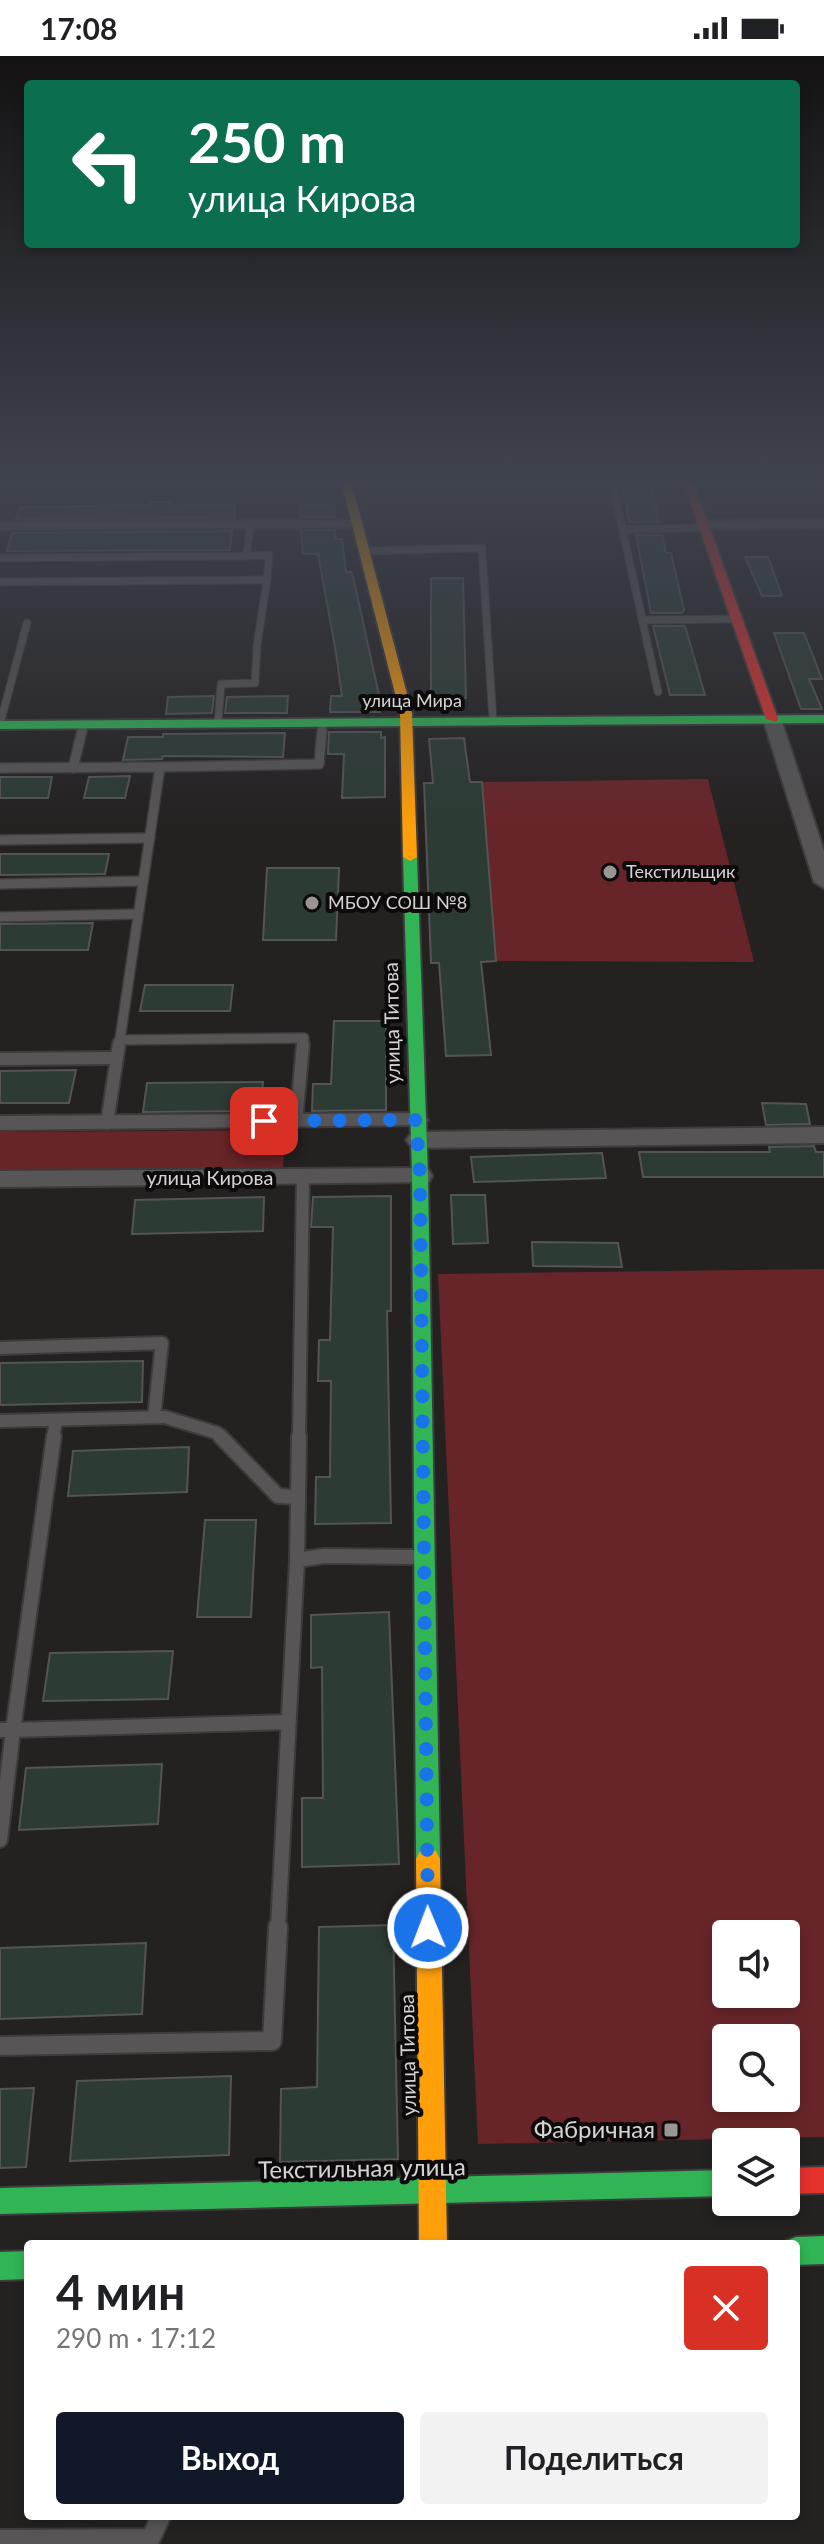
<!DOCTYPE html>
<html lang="ru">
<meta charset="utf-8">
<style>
:root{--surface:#fff;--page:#f2f2f2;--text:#202124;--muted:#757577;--accent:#111827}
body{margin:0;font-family:Lato,sans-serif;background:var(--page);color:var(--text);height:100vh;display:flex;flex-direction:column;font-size:30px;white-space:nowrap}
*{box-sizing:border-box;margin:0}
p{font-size:26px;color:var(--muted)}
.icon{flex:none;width:44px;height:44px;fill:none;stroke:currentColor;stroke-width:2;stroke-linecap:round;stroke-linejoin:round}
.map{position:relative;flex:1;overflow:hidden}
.drawer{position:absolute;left:24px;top:2184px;width:776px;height:280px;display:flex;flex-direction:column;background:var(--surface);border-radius:8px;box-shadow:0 4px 12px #0003}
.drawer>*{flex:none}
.hud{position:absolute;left:24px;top:24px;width:776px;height:168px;border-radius:8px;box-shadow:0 4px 12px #0003;background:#0b6e4f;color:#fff;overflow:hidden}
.controls{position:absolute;left:712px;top:1864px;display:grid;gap:16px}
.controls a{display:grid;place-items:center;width:88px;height:88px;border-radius:8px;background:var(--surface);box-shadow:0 4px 12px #0003;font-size:40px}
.pin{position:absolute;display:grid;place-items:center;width:68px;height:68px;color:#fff;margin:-34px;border-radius:16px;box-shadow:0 4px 12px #0006}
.me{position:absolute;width:88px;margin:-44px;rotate:359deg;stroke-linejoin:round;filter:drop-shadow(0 0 6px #0008)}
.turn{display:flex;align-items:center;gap:28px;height:168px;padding:0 32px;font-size:36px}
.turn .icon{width:104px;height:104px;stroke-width:2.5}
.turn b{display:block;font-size:56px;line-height:68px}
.round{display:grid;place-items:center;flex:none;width:84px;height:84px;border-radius:8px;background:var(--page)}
.head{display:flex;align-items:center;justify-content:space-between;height:136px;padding:0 32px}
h1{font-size:48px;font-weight:700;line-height:60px}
.cta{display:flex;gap:16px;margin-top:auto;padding:16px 32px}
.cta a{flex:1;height:92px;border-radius:8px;background:var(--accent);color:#fff;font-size:32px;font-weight:700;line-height:92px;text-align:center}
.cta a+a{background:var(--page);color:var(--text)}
.status{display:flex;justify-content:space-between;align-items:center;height:56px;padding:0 40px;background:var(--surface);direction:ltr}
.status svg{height:22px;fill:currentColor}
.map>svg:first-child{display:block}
.green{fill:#682529;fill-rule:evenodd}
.building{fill:#2c3b34;stroke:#545454;stroke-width:2}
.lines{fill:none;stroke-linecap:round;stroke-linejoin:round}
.lane-far4-casing{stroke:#3d3b3b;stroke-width:9}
.lane-far3-casing{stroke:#3d3b3b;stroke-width:12}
.lane-far2-casing{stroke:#3d3b3b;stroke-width:16}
.lane-far1-casing{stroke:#3d3b3b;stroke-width:18}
.lane-casing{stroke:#3d3b3b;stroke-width:22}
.street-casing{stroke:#3d3b3b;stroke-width:4}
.fast-casing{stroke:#3d3b3b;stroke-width:4}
.slow-casing{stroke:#3d3b3b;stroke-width:4}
.jam-casing{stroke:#3d3b3b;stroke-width:4}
.lane-far4{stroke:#575555;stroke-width:7}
.lane-far3{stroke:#575555;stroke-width:9}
.lane-far2{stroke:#575555;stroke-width:12}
.lane-far1{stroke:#575555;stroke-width:14}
.lane{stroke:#575555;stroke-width:18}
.street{fill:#575555;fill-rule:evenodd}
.fast{fill:#30b455;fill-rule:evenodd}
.slow{fill:#ff9f0a;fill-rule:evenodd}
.jam{fill:#e5322d;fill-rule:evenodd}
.route{stroke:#1a73e8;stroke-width:14;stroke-dasharray:0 25.2}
.poi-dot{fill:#989594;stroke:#0c0a0a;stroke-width:3}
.labels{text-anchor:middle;stroke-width:8;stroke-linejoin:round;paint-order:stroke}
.far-street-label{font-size:18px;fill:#d6d3d2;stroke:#0c0a0a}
.far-poi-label{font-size:18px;fill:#d6d3d2;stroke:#0c0a0a;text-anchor:start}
.street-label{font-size:20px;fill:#d6d3d2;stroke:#0c0a0a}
.near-poi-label{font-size:24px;fill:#d6d3d2;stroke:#0c0a0a;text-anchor:end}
.near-street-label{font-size:24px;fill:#d6d3d2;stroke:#0c0a0a}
</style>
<div class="status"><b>17:08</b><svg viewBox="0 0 49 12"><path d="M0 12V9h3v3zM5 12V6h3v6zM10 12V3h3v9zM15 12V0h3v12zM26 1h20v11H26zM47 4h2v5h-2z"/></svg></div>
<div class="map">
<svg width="824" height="2488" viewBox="0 0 824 2488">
<rect width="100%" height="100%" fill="#242121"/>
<!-- green -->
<g class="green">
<path d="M708 723 754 906 496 905 482 726Z"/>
<path d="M285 1074 283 1113 0 1115V1076Z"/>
<path d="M824 1213V2081L478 2088 438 1218ZM726 1878H786V1938H726ZM726 1982H786V2042H726Z"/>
</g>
<!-- building -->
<g class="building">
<path d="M621 425H650L659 466H629Z"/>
<path d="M151 446H172L171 450 235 448 234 462 16 463 20 451 150 449Z"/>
<path d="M299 449H334L335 461H300Z"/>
<path d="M301 474H335L336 483H342L346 516H352L379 639 380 656H330L331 640H342L336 597 318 498H303Z"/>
<path d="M232 475 230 494 7 495 12 477Z"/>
<path d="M636 479H662L666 497H671L684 554 682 557H651Z"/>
<path d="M745 501H768L782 540H762Z"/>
<path d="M431 522H463L466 642H431Z"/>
<path d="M653 570H685L705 639H670Z"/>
<path d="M774 577H804L822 623H809L822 653H801Z"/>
<path d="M214 640 212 657 166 658 168 641Z"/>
<path d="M288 640 287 657H225L227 641Z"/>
<path d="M329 676H381V682L385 681V741L342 742 344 698H328Z"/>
<path d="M285 677 283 701 163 700 162 703 123 704 128 681H163V678Z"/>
<path d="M464 682 470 726H482L496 905 481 906 491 999 446 1000 439 907H431L424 727H433L429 683Z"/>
<path d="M130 720 125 742H84L89 721Z"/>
<path d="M0 721H52L48 742H0Z"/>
<path d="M0 798H109L105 818 0 819Z"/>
<path d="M267 812H339L336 884H263Z"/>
<path d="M93 867 88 894H0V868Z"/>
<path d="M145 929H233L230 955H140Z"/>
<path d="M334 965H386V1054L312 1055 313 1028H331Z"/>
<path d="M76 1014 69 1047H0V1015Z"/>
<path d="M263 1026 260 1055 143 1056 147 1027Z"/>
<path d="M762 1047 806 1048 810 1068 766 1069Z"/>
<path d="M814 1090 816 1096H824V1121H643L639 1096H770L769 1091Z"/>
<path d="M602 1097 606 1122 474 1126 471 1101Z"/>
<path d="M451 1139H485L488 1187 453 1188Z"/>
<path d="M391 1140V1255H387L391 1467 315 1468 316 1421H330L331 1325H318L319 1284H330L333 1171H311L313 1141Z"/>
<path d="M264 1141 263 1175 132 1178 135 1144Z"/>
<path d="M532 1186 618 1187 622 1211 533 1210Z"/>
<path d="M143 1305 142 1346 0 1349V1307Z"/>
<path d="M189 1391 187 1436 68 1440 73 1395Z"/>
<path d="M205 1464H256L251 1561H197Z"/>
<path d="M389 1556 399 1808 302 1811V1742H323L322 1611 311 1612V1559Z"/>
<path d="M173 1595 168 1643 43 1645 50 1597Z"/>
<path d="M162 1708 158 1768 19 1774 26 1712Z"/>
<path d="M393 1869 398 2103 280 2106 281 2033 317 2031 319 1871Z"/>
<path d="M146 1887 142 1958 0 1963V1892Z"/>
<path d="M231 2020 229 2099 70 2105 77 2025Z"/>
<path d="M34 2032 26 2111 0 2112V2033Z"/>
</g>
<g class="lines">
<!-- lane-far4 casing -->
<g class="lane-far4-casing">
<g id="lane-far4">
<path d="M612 425 658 636"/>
<path d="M623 473 702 472"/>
<path d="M364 495 482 492 493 665"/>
<path d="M0 502 246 500 251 469"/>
<path d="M0 526 267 524 269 499 246 500"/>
<path d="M644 564 735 563"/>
<path d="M218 667 221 628 255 627 257 589 267 524"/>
<path d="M0 668 27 567"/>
<path d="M82 677 84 668"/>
<path d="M322 677 323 666"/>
</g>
</g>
<!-- lane-far3 casing -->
<g class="lane-far3-casing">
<g id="lane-far3">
<path d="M160 711 319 708 322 675"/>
<path d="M0 712 160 711 119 990"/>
<path d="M73 712 82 675"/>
<path d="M0 784 150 782"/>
<path d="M0 828 143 825"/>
<path d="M0 861 138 858"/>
<path d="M119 984 304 982 303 990"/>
</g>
</g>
<!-- lane-far2 casing -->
<g class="lane-far2-casing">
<g id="lane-far2">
<path d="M0 1003 117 1002"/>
<path d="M296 1065 303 988"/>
<path d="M107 1067 119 988"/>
<path d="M0 1292 162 1287 154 1361"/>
<path d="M0 1365 165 1361 217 1377 222 1382"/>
<path d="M53 1382 56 1364"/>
<path d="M299 1382 303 1121"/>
</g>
</g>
<!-- lane-far1 casing -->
<g class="lane-far1-casing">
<g id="lane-far1">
<path d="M220 1380 278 1440 298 1441"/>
<path d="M297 1504 299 1380"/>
<path d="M0 1674H13L54 1380"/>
<path d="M0 1784 13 1674 288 1666"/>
<path d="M278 1873 297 1504 324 1500 417 1501"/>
</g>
</g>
<!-- lane casing -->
<g class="lane-casing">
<g id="lane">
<path d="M0 1990 272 1985 278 1871"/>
<path d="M0 2483 151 2482 161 2460"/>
</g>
</g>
<!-- street casing -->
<g class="street-casing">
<g id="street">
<path d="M357 464 362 465V471L0 474V466Z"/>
<path d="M824 464V472L701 473 694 469 701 465Z"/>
<path d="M772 658 781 663 824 795V832L814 826 763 663Z"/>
<path d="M416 1057 424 1059 428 1064 424 1069 0 1074V1060Z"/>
<path d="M824 1071V1087L418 1092 410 1089 406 1084 410 1079 418 1076Z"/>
<path d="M420 1112 429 1114 432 1120 429 1126 0 1131V1115Z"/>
</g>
</g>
<!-- fast casing -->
<g class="fast-casing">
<g id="fast">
<path d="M824 659V667L0 673V665Z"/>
<path d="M410 797 417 801 428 1120 440 1803 436 1811 428 1814 420 1811 416 1803 412 1120 403 801Z"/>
<path d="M726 2114V2140L0 2158V2132Z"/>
<path d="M824 2180V2208L796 2209V2188H785L786 2185 796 2181Z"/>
<path d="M28 2195V2223L0 2224V2196Z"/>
</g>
</g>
<!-- slow casing -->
<g class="slow-casing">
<g id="slow">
<path d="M341 425H351L412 657 417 801 410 805 403 801 400 657Z"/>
<path d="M428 1792 436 1795 440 1803 447 2188H419L416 1803 420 1795Z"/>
</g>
</g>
<!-- jam casing -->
<g class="jam-casing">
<g id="jam">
<path d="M683 425H693L778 663 776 666 766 663Z"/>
<path d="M824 2111V2137L786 2138V2112Z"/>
</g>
</g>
<!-- lane-far4 -->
<use href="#lane-far4" class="lane-far4"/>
<!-- lane-far3 -->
<use href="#lane-far3" class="lane-far3"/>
<!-- lane-far2 -->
<use href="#lane-far2" class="lane-far2"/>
<!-- lane-far1 -->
<use href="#lane-far1" class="lane-far1"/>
<!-- lane -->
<use href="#lane" class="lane"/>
<!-- street -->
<use href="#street" class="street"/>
<!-- fast -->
<use href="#fast" class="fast"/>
<!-- slow -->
<use href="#slow" class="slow"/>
<!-- jam -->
<use href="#jam" class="jam"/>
</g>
<!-- sky -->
<linearGradient id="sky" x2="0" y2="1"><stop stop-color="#141212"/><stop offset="0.55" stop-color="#3f434e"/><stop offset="1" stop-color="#3f434e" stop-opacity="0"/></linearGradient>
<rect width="824" height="774" fill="url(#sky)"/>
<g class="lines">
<!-- route -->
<path class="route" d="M264 1065 416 1064 420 1120 428 1872"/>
</g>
<!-- markers -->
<g class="poi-dot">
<circle cx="610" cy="816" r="8"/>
<circle cx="312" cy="847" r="8"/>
<rect x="663" y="2066" width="16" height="16" rx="4"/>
</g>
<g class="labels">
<!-- far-street labels -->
<g class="far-street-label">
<text x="412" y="651">улица Мира</text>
</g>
<!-- far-poi labels -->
<g class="far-poi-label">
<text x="626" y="822">Текстильщик</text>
<text x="328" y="853">МБОУ СОШ №8</text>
</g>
<!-- street labels -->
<g class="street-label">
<text transform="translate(392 967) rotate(-91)" y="7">улица Титова</text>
<text x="210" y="1129">улица Кирова</text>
<text transform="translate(408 1999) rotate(-91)" y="7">улица Титова</text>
</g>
<!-- near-poi labels -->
<g class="near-poi-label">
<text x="655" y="2082">Фабричная</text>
</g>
<!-- near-street labels -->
<g class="near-street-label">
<text transform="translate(362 2113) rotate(-1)" y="8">Текстильная улица</text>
</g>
</g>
</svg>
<div class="controls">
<a><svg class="icon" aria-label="sound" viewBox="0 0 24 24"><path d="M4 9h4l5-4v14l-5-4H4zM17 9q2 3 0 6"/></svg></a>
<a><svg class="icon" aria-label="search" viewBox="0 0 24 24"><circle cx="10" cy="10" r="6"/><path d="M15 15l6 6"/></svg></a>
<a><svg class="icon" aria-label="layers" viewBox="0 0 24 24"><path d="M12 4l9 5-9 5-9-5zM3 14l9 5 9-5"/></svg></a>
</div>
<div class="pin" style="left:264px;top:1065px;background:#d93025"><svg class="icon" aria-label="arrive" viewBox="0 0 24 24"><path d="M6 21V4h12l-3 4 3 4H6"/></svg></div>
<svg class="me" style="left:428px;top:1872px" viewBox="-20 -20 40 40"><circle r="17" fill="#1a73e8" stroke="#fff" stroke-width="3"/><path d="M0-11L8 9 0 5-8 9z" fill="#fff"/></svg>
<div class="hud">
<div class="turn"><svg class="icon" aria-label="left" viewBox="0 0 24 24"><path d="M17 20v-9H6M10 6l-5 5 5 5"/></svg><div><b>250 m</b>улица Кирова</div></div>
</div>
<section class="drawer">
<div class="head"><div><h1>4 мин</h1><p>290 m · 17:12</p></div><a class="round" style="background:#d93025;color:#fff"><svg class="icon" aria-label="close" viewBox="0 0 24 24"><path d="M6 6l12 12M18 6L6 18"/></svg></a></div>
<div class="cta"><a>Выход</a><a>Поделиться</a></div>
</section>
</div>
